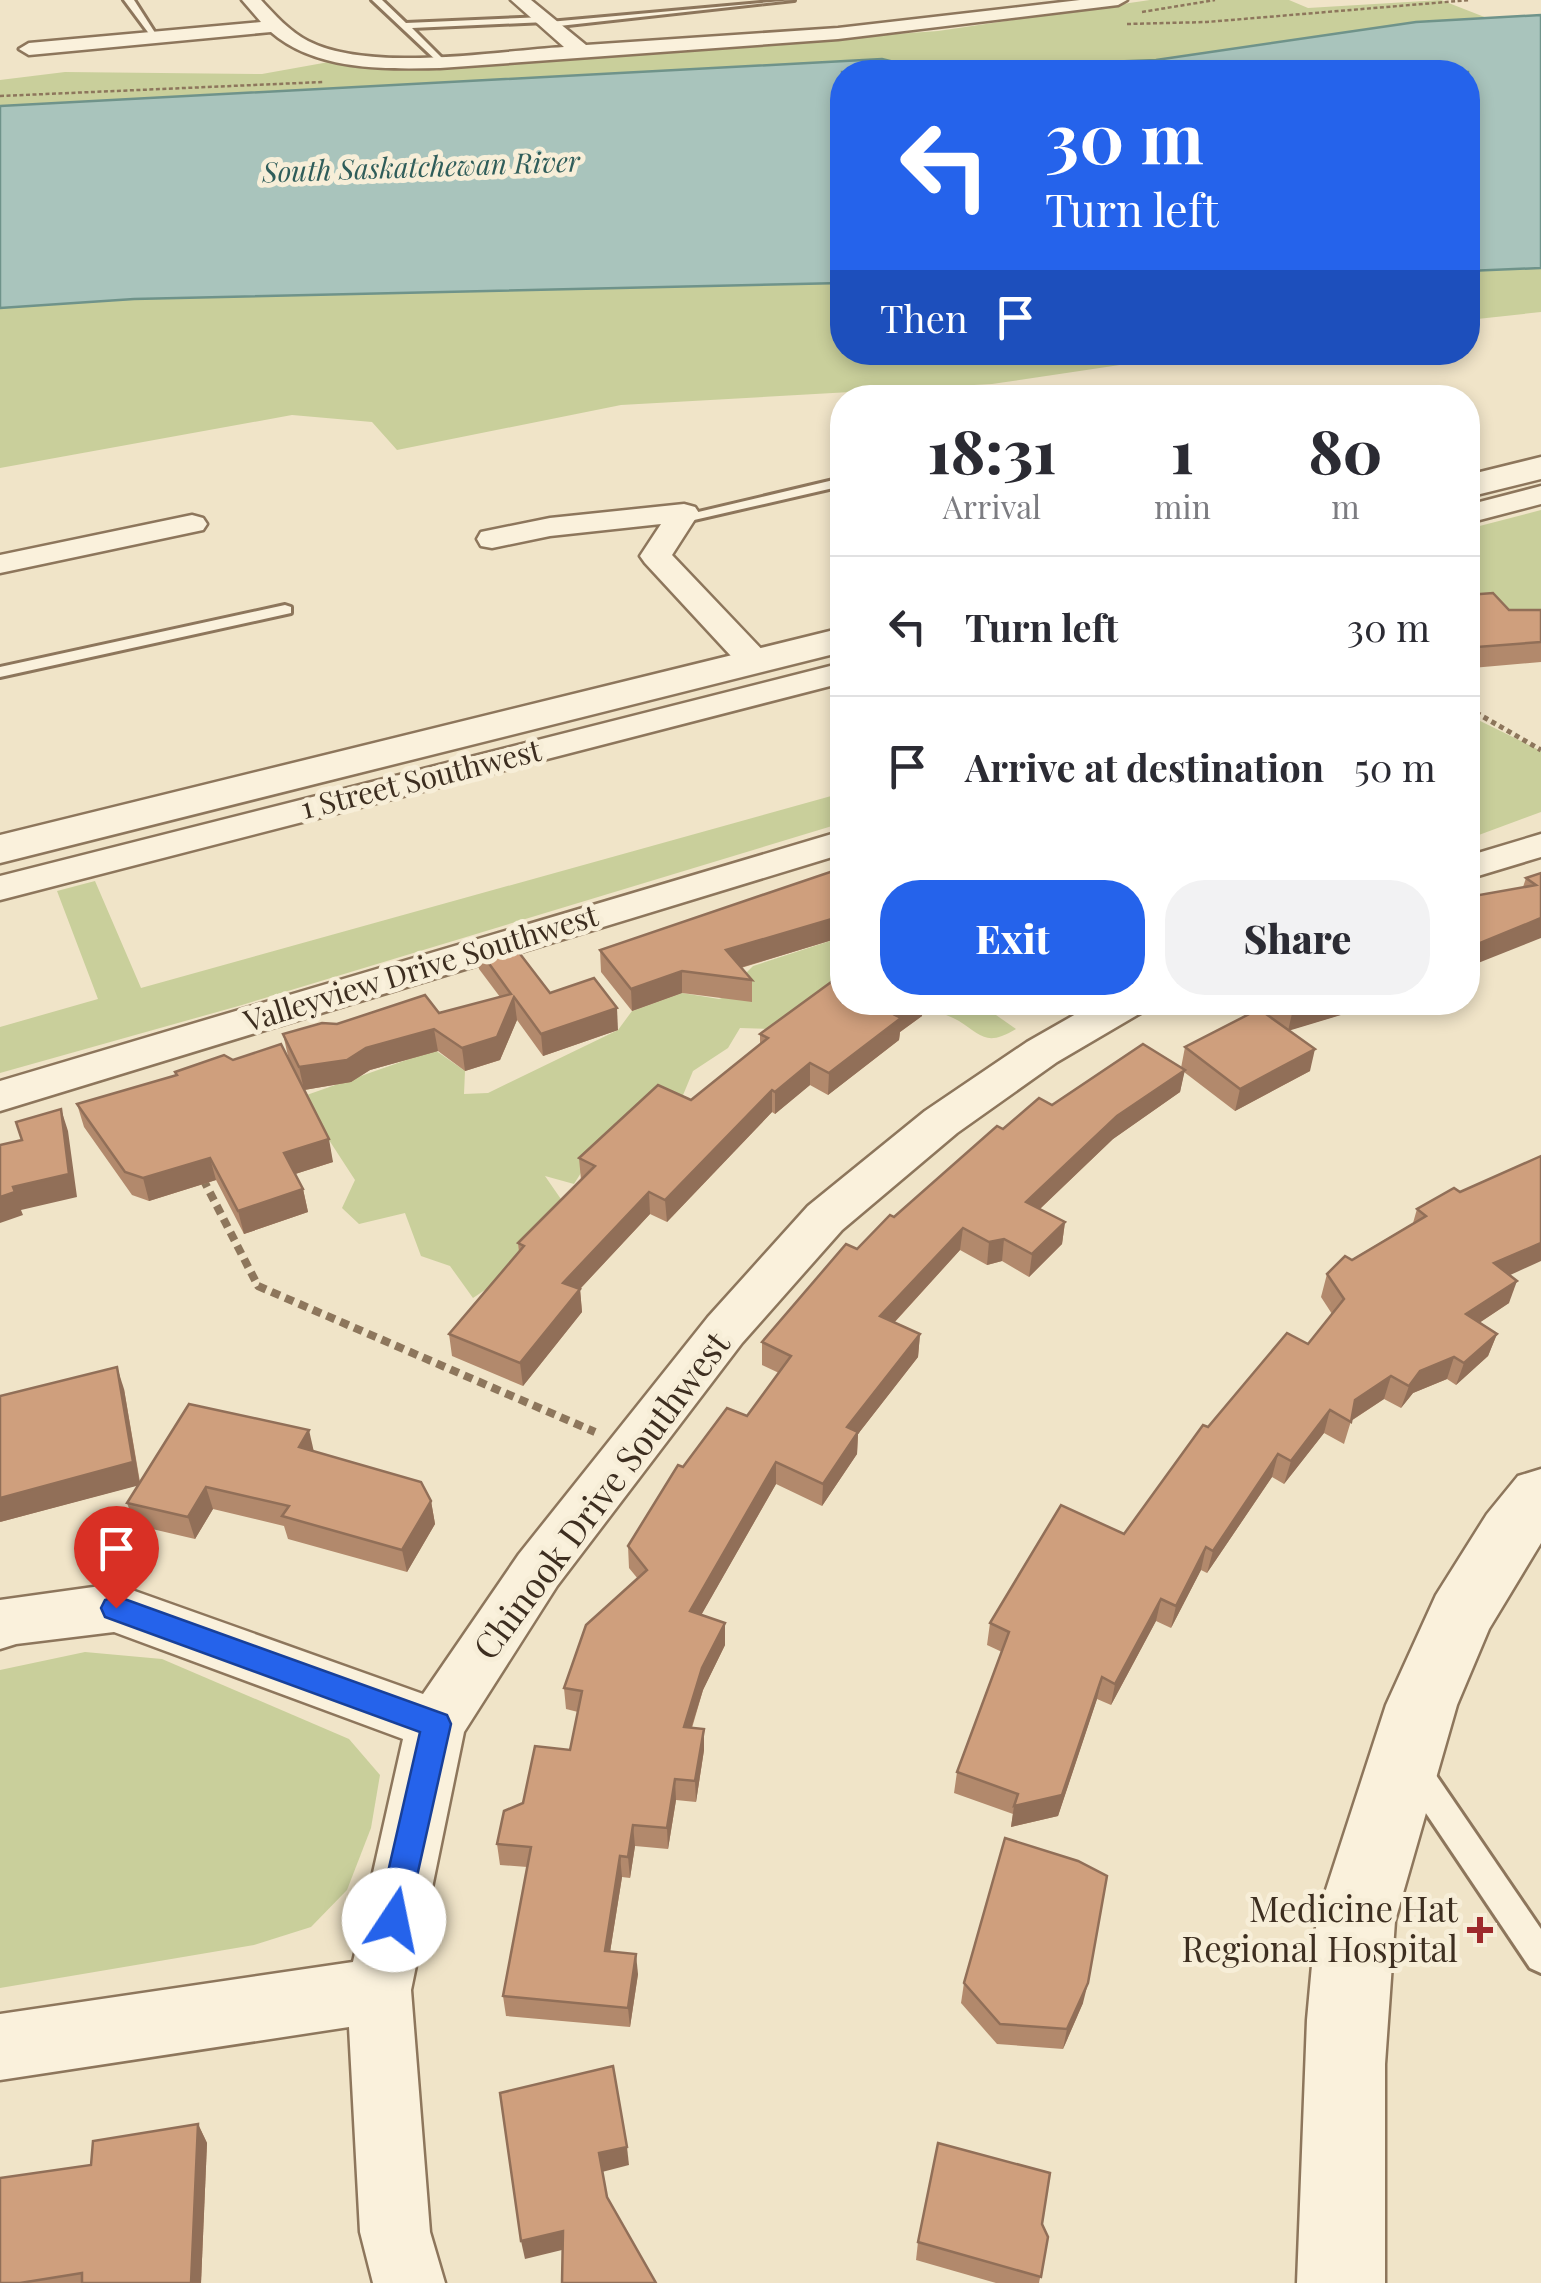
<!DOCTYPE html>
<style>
:root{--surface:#fff;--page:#f2f2f3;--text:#2b2b33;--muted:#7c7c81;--line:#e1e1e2;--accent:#2563eb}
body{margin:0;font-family:"Playfair Display",serif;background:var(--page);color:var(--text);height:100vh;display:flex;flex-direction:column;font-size:38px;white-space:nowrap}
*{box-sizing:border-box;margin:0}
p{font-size:32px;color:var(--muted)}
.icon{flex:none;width:55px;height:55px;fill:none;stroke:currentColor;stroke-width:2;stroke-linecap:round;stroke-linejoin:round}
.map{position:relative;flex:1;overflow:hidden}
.panel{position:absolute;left:830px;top:385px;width:650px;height:630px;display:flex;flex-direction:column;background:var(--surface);border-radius:40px;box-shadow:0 5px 15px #0003}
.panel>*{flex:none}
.banner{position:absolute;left:830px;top:60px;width:650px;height:305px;border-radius:40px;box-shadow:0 5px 15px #0003;background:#2563eb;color:#fff;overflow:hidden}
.pin{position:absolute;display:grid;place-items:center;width:85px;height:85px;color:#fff;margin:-102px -42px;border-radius:50% 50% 50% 0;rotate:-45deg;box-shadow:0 0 10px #0007}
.pin .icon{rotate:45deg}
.me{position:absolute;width:110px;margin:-55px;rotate:11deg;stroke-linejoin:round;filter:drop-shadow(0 0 8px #0008)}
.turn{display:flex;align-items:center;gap:35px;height:210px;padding:0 50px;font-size:45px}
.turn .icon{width:130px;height:130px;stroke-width:2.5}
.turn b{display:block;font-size:70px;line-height:85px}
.then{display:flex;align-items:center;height:95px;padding:0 50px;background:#0003;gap:20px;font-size:38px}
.eta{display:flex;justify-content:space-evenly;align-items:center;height:170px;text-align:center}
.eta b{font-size:60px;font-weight:800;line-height:70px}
.action{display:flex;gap:20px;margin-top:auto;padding:20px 50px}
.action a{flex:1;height:115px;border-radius:40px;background:var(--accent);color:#fff;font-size:40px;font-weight:800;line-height:115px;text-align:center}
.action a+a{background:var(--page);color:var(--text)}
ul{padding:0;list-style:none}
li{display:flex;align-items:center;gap:30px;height:140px;padding:0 50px;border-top:2px solid var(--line)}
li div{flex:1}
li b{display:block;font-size:38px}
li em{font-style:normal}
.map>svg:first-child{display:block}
.green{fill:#c9cf9b}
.water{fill:#a9c4bc;stroke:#6f938a;stroke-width:2.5}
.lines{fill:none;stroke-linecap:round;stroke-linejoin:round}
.service-casing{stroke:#8d765c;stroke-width:6}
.minor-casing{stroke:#8d765c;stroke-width:5}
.tertiary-casing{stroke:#8d765c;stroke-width:5}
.path-far2{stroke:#8d765c;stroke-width:2.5;stroke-dasharray:4 2.5;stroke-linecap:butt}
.path-far1{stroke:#8d765c;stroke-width:5;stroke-dasharray:5 4;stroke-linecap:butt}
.path{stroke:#8d765c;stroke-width:8;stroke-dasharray:9 6;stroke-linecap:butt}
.service{fill:#faf1dc;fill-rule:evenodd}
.minor{fill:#faf1dc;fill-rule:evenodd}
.tertiary{fill:#faf1dc;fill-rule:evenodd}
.wall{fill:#b2896c}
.shaded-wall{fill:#916f58}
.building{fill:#cf9f7d;stroke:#916f58;stroke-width:2.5}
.route{fill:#2563eb;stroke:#184099;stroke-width:2.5}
.poi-dot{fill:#9e2a2b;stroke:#f7eed8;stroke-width:4}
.labels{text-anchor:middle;stroke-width:10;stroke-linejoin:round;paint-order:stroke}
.far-water-label{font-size:28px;font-style:italic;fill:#2f5d5a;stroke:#f7eed8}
.street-label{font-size:30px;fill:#3d2e20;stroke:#f7eed8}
.near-street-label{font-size:35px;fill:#3d2e20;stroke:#f7eed8}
.near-poi-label{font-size:35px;fill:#3d2e20;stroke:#f7eed8;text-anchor:end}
</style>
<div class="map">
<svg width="1541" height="2283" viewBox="0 0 1541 2283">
<rect width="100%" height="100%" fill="#f0e4c8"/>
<!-- green -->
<g class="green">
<path d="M1150 0H1289L1308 8 1441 0 1487 18 1416 22 1156 60 923 69 881 59 0 106V80L65 72 262 74 340 60 585 56 938 31Z"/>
<path d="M1541 268V312L1468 320V271Z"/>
<path d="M842 283V352L1200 353 992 384 621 405 397 450 372 422 292 415 0 468V308L134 299Z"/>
<path d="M1541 510V609L1468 613V529Z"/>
<path d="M1468 715 1541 751V812L1468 839Z"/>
<path d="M842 793V823L242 1005 0 1073V1027L98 999 57 891 95 881 141 988Z"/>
<path d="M830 941 842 942V1002L771 1029 740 1028 728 1048 693 1071 681 1100 601 1141 574 1184 545 1176 565 1205 521 1266 473 1298 450 1266 421 1256 405 1213 359 1224 342 1208 355 1180 301 1097 435 1050 465 1071 464 1094 488 1093 618 1030 632 1011 682 993 719 999 742 991 736 983 753 966Z"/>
<path d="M889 1003H1003L996 1015 1016 1029C987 1046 983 1037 959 1021 942 1011 909 1004 889 1003Z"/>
<path d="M85 1652 162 1659 349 1739 380 1775 371 1828 347 1890 311 1927 254 1945 0 1988V1670Z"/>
</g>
<!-- water -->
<path class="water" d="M1541 15V268L1468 271V72H842V283L134 299 0 308V106L882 59 923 69 1156 60 1416 22Z"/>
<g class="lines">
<!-- service casing -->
<g class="service-casing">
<g id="service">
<path d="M124 0H134L159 39H153Z"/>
<path d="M372 0H382L406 23 545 17 549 22 794 0 550 27 546 22 412 28 442 58 439 63Z"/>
<path d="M842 478V486L681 523 673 518Z"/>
<path d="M285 605 291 607V613L0 677V667Z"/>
<path d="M1414 1755 1425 1759 1541 1929V1973L1530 1968 1403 1779 1399 1769 1403 1759Z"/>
</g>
</g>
<!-- minor casing -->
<g class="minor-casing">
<g id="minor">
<path d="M242 0H261C275 15 289 31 308 41 371 73 495 51 564 47L511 0H531L586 45 838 28 1080 0H1127L1118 5 838 39 440 68C384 69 316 71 271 32L29 55 19 49 29 43 261 22Z"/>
<path d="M1541 486V504L1468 523V505Z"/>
<path d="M684 504 695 507 699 513 672 555 767 655 772 662 767 669H743L645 563 640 556 661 524 550 536 492 548 481 546 477 539 481 532 550 518Z"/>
<path d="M192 515 203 518 207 524 203 530 0 573V555Z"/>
<path d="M842 663V683L0 900V876Z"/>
<path d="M842 831V854L0 1111V1081Z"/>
<path d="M1541 834V857L1468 879V856Z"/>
<path d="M1097 1002H1150L1144 1011 1057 1062 957 1133 842 1230 742 1343 557 1586 464 1732 411 1990 430 2232 445 2283H373L360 2232 349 2027 0 2080V2014L353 1962 403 1739 114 1632 16 1644 0 1649V1600L115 1584 423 1694 519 1554 708 1317 808 1206 925 1111 1027 1042Z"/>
</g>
</g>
<!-- tertiary casing -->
<g class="tertiary-casing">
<g id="tertiary">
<path d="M1541 457V479L1468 497V475Z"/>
<path d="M842 628V652L0 863V835Z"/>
<path d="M1541 1469V1543L1489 1629 1457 1705 1395 1921 1385 2064V2283H1297L1307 2020 1315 1932 1323 1899 1386 1705 1436 1595 1487 1514 1518 1476Z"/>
</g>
</g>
<!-- path-far2 -->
<g class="path-far2">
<path d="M1142 12 1215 0"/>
<path d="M1127 24 1207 22 1470 0"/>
<path d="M0 96 323 82"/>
</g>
<!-- path-far1 -->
<path class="path-far1" d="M1468 708 1541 750"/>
<!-- path -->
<path class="path" d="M203 1179 258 1286 595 1432"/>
<!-- service -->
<use href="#service" class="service"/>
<!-- minor -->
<use href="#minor" class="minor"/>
<!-- tertiary -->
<use href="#tertiary" class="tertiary"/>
</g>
<!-- wall -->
<g class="wall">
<path d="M1468 595 1509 610H1541V662L1472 668 1468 663Z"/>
<path d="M1541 873V938L1523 887 1526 878Z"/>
<path d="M842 937 741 968 752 980V1002L682 993 632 1011 601 972 600 950Z"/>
<path d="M477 947 550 993 618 1030 543 1056 517 1020 500 1060 465 1071 438 1051 370 1070 351 1082 304 1090 333 1162 295 1174 303 1189 308 1212 244 1234 216 1180 149 1201 132 1195 84 1127 77 1104 233 1060 299 1081 288 1056 283 1034 337 1024 439 1013 500 997 479 969Z"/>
<path d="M840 983 922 1016 900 1032 899 1040 828 1095 810 1085 775 1114 772 1112 667 1222 650 1214 580 1289 582 1312 523 1386 452 1356 449 1334 519 1252 518 1243 581 1180 579 1158 691 1100 760 1045V1034Z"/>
<path d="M1246 1002H1384L1289 1030 1310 1071 1235 1111 1184 1072 1180 1092 1113 1139 1040 1209 1065 1222 1062 1244 1029 1277 1002 1261 987 1265 960 1250 894 1323 920 1334 918 1357 858 1434 857 1454 822 1506 776 1484 701 1615 725 1623V1645L703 1690 692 1728 704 1750 696 1802 676 1800 668 1849 635 1846 630 1878 622 1877 610 1952 638 1974 630 2027 506 2016 503 1996 527 1867 500 1865 497 1844 523 1803 570 1750 578 1712 566 1709 564 1688 638 1579 629 1568 628 1546 683 1467 747 1416 779 1373 762 1365V1342L857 1249 1003 1129 1052 1105 1181 1068 1185 1047 1256 1011Z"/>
<path d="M1388 1002H1415L1396 1010Z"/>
<path d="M1417 1209 1510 1275 1509 1303 1479 1323 1497 1334 1488 1356 1456 1385 1447 1379 1413 1393 1401 1408 1384 1399 1351 1421 1344 1444 1324 1433 1284 1484 1272 1477 1207 1573 1201 1570 1171 1628 1156 1621 1111 1705 1097 1699 1058 1816 1011 1827 1013 1814 954 1793 957 1772 1002 1652 987 1645 990 1623 1124 1534 1208 1427 1308 1344 1332 1314 1321 1297 1327 1274 1413 1223Z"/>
<path d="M124 1389 140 1482 314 1451 431 1501 435 1524 407 1572 288 1539 284 1526 213 1509 195 1539 135 1525 127 1503 138 1485 0 1522Z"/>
<path d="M964 1983 1083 2003 1063 2049 997 2044 961 2003Z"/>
<path d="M198 2124 207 2143 201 2283H0Z"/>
<path d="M1042 2224 1048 2237 1039 2283H996L916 2260 918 2242Z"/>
</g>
<!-- shaded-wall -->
<g class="shaded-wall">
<path d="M842 912V937L726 972V950Z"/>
<path d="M1541 918V938L1468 967V948Z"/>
<path d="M682 971V993L632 1011 631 989Z"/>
<path d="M514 997 517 1020 500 1060 465 1071 462 1048Z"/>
<path d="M911 1002H923L922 1016 900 1032 899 1040 828 1095 829 1073 895 1015Z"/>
<path d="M1314 1002H1384L1288 1031 1293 1009Z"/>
<path d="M1398 1002H1415L1396 1010Z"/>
<path d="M617 1008 618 1030 543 1056 541 1034Z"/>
<path d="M434 1029 438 1051 370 1070 351 1082 304 1090 299 1067Z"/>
<path d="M1315 1049 1310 1071 1235 1111 1240 1089Z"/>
<path d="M810 1063V1085L775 1114V1092Z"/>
<path d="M1185 1070 1180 1092 1113 1139 1024 1224 1026 1202 1117 1116Z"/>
<path d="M772 1090V1112L667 1222 665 1200Z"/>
<path d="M61 1109 68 1131 77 1197 21 1210 23 1215 0 1223V1197L13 1187Z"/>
<path d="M329 1139 333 1162 289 1176 284 1153Z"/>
<path d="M210 1158 216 1180 149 1201 143 1178Z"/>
<path d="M303 1189 308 1212 244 1234 238 1211Z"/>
<path d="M649 1192 650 1214 565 1305 563 1283Z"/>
<path d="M1065 1222 1062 1244 1029 1277 1032 1254Z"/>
<path d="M963 1228 960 1250 879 1339 880 1316Z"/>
<path d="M1004 1239 1002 1261 987 1265 989 1242Z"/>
<path d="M1541 1243V1261L1486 1286 1494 1263Z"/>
<path d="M1517 1281 1509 1303 1458 1337 1466 1314Z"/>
<path d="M580 1289 582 1312 523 1386 520 1363Z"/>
<path d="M920 1334 918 1357 858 1434 857 1454 822 1506 823 1484 847 1427Z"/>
<path d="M1497 1334 1488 1356 1456 1385 1464 1363Z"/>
<path d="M1454 1357 1447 1379 1413 1393 1401 1408 1409 1386 1420 1371Z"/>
<path d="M117 1367 124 1389 140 1485 0 1522V1498Z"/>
<path d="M1391 1376 1384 1399 1349 1422 1355 1400Z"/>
<path d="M1330 1410 1324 1433 1284 1484 1291 1461Z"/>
<path d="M309 1430 314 1452 299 1447Z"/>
<path d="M1278 1454 1272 1477 1207 1573 1213 1551Z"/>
<path d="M776 1462V1484L691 1633 690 1611Z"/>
<path d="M206 1487 213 1509 195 1539 188 1517Z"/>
<path d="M431 1501 435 1524 407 1572 402 1550Z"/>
<path d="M1206 1547 1201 1570 1171 1628 1176 1606Z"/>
<path d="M1161 1599 1156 1621 1111 1705 1115 1684Z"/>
<path d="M725 1623V1645L703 1690 685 1748 684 1727 702 1668Z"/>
<path d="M1102 1677 1097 1699 1058 1816 1011 1827 1014 1806Z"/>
<path d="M704 1729V1750L696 1802 695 1781Z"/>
<path d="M675 1779 676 1800 668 1849 667 1828Z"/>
<path d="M633 1825 635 1846 630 1878 628 1857Z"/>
<path d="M620 1856 622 1877 607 1971 605 1951Z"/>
<path d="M636 1954 638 1974 630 2027 628 2008Z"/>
<path d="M1088 1983 1083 2003 1063 2049 1067 2029Z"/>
<path d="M198 2124 207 2143 201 2283H191Z"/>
<path d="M627 2147 629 2165 602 2172 599 2153Z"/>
<path d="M563 2231 566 2249 525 2259 521 2241Z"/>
</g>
<!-- building -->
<g class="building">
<path d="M1493 593 1509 610H1541V642L1477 647 1468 636V595Z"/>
<path d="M842 868V916L726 950 752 980 682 971 631 989 600 950Z"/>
<path d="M1541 873V918L1468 948V897L1536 885 1526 878Z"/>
<path d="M507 937 550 993 594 978 617 1008 541 1034 514 997 497 1037 462 1048 434 1029 366 1048 347 1060 299 1067 283 1034 322 1023 337 1024 425 995 439 1013 511 994 477 947Z"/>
<path d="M834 980 840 983H842V1002H911L895 1015 901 1018 829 1073 810 1063 775 1092 772 1090 665 1200 649 1192 563 1283 580 1289 520 1363 449 1334 524 1246 518 1243 595 1166 579 1158 658 1085 691 1100 768 1038 760 1034Z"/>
<path d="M1283 1002H1314L1293 1009Z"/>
<path d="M1259 1009 1315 1049 1240 1089 1185 1047Z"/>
<path d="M281 1044 329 1139 284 1153 303 1189 238 1211 210 1158 143 1178 125 1172 77 1104 177 1075 175 1072 224 1055 233 1060Z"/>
<path d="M1143 1044 1185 1070 1117 1116 1026 1202 1065 1222 1032 1254 1004 1239 989 1242 963 1228 880 1316 920 1334 847 1427 858 1432 823 1484 776 1462 690 1611 725 1623 702 1668 684 1727 704 1729 695 1781 675 1779 667 1828 633 1825 628 1857 620 1856 605 1951 636 1954 628 2008 503 1996 531 1847 497 1844 504 1811 523 1803 535 1746 570 1750 582 1691 564 1688 586 1625 647 1570 628 1546 678 1465 683 1467 727 1408 747 1416 791 1356 762 1342 846 1244 857 1249 890 1215 894 1217 997 1126 1003 1129 1039 1098 1052 1105Z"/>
<path d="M61 1109 69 1174 13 1187 15 1192 0 1197V1145L22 1140 16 1122Z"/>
<path d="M1541 1156V1243L1494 1263 1517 1281 1466 1314 1497 1334 1464 1363 1454 1357 1420 1371 1409 1386 1391 1376 1355 1400 1351 1422 1330 1410 1291 1461 1278 1454 1213 1551 1206 1547 1176 1606 1161 1599 1115 1684 1102 1677 1062 1795 1014 1806 1018 1794 957 1772 1009 1632 990 1623 1061 1505 1124 1534 1203 1425 1208 1427 1287 1333 1308 1344 1344 1299 1327 1274 1345 1256 1352 1260 1426 1216 1417 1209 1454 1188 1460 1192Z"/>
<path d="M117 1367 133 1462 0 1498V1396Z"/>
<path d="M189 1404 309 1430 299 1447 421 1482 431 1501 402 1550 282 1516 289 1506 206 1487 188 1517 127 1503Z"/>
<path d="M1005 1838 1078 1861 1107 1876 1088 1983 1067 2029 1000 2024 964 1983Z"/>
<path d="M613 2066 627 2147 599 2153 607 2197 656 2283H562L563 2231 521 2241 500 2093Z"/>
<path d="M198 2124 191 2283H82V2273L20 2283H0V2178L91 2165 93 2141Z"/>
<path d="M938 2143 1050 2173 1042 2224 1048 2237 1041 2277 918 2242Z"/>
</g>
<!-- route -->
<path class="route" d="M116 1596 447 1715 451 1724 405 1930 394 1935 382 1930 377 1920 420 1732 105 1617 101 1608 105 1600Z"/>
<!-- markers -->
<path class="poi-dot" d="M1475 1915h10v10h10v10h-10v10h-10v-10h-10v-10h10z"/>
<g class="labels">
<!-- far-water labels -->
<g class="far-water-label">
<text transform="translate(421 167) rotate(-2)" y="10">South Saskatchewan River</text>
</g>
<!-- street labels -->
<g class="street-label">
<text transform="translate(421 780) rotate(-14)" y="10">1 Street Southwest</text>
<text transform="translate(421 969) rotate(-17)" y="10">Valleyview Drive Southwest</text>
</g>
<!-- near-street labels -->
<g class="near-street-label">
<text transform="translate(602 1496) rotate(-53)" y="12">Chinook Drive Southwest</text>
</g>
<!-- near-poi labels -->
<g class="near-poi-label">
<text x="1458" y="1922">Medicine Hat<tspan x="1458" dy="40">Regional Hospital</tspan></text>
</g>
</g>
</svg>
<div class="pin" style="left:116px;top:1608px;background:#d93025"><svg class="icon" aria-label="arrive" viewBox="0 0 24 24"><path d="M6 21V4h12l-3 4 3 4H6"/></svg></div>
<svg class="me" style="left:394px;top:1920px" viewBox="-20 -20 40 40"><circle r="19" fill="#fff"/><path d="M0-13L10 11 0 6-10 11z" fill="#2563eb"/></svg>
<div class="banner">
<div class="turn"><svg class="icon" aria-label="left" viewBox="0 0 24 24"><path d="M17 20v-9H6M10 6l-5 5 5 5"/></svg><div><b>30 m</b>Turn left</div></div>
<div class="then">Then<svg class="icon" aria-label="arrive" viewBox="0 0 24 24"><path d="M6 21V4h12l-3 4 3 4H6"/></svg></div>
</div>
<section class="panel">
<div class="eta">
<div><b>18:31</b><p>Arrival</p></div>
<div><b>1</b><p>min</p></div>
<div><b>80</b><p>m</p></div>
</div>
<ul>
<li><svg class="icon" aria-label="left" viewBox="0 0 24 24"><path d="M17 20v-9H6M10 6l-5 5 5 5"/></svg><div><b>Turn left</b></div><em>30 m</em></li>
<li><svg class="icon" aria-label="arrive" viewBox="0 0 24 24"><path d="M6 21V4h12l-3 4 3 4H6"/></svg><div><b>Arrive at destination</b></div><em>50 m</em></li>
</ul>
<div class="action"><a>Exit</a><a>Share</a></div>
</section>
</div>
